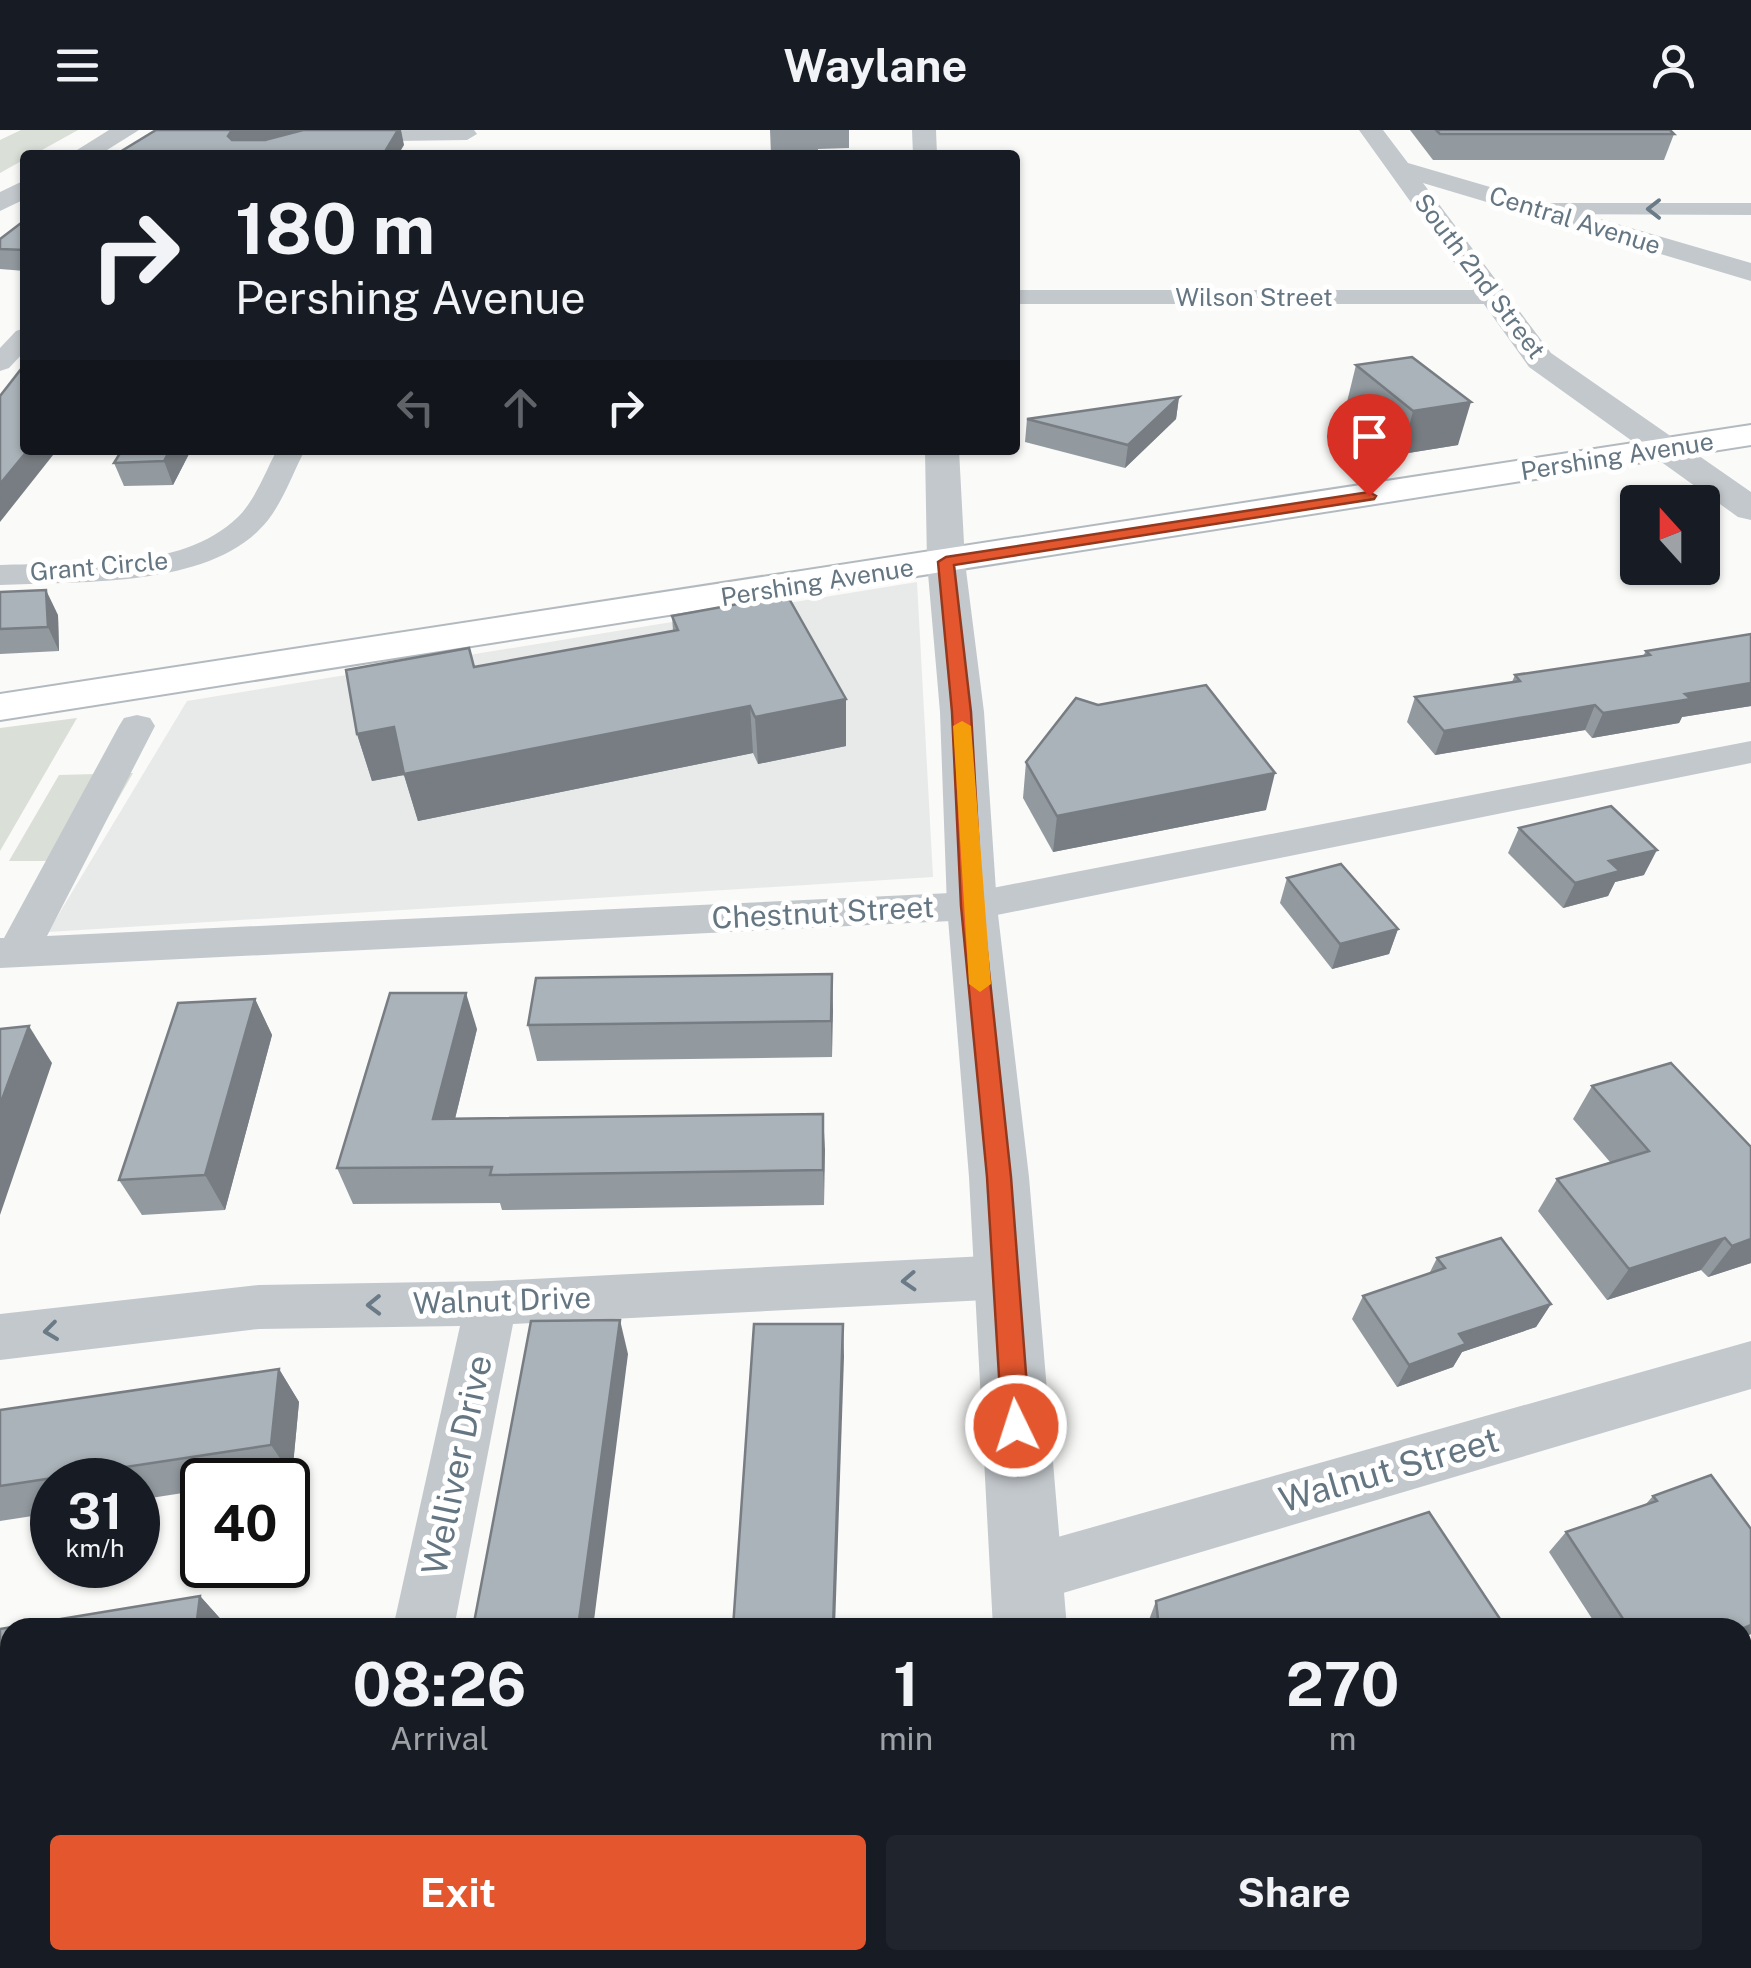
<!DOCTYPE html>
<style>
:root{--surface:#171b24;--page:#20242c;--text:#f1f3f6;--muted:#9ea1a6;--accent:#e4572e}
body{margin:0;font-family:"Public Sans",sans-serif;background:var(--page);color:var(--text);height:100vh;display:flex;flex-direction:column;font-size:38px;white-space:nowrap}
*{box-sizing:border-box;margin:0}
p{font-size:32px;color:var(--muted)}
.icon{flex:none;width:55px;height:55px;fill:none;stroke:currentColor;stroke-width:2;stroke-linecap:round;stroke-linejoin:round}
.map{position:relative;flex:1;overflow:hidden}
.sheet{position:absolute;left:0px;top:1488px;width:1752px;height:352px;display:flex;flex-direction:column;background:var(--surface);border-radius:30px 30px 0 0;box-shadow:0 2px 8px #0004}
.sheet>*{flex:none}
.top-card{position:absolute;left:20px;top:20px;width:1000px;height:305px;border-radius:10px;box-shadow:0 2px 8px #0004;background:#171b24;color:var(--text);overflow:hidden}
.needle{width:65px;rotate:339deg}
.fabs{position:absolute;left:1620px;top:355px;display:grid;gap:20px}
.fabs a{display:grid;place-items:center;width:100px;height:100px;border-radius:10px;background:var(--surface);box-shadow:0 2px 8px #0004;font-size:50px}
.speed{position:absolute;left:30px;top:1328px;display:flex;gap:20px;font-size:50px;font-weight:700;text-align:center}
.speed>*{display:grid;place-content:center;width:130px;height:130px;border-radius:50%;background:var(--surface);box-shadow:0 2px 8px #0004;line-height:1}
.speed small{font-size:25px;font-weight:400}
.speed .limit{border:5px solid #111;border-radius:15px;background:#fff;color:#111}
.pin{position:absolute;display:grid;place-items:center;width:85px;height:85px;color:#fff;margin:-102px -42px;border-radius:50% 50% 50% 0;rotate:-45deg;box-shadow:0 0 10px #0007}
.pin .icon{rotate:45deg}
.me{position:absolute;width:110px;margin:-55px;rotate:356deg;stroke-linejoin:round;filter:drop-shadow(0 0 8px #0008)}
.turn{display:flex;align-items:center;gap:35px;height:210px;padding:0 50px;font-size:45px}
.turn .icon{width:130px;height:130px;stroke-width:2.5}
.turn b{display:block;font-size:70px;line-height:85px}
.lanes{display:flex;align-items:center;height:95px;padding:0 50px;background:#0003;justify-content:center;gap:50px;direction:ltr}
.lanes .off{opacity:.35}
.eta{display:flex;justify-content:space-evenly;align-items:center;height:170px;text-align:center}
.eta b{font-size:60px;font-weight:700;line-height:70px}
.primary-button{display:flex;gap:20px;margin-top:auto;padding:20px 50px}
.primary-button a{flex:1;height:115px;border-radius:10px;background:var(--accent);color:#fff;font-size:40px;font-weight:700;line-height:115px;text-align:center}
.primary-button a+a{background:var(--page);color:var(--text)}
header{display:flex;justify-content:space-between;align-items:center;height:130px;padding:0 50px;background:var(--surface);font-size:45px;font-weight:700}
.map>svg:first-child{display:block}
.built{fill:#e8e9e9}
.green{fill:#dadfd7}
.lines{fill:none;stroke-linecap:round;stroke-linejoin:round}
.secondary-casing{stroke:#b3babf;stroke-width:4}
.minor{fill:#c3c8cc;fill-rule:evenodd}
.tertiary{fill:#c3c8cc;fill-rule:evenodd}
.secondary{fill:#fff;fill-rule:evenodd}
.wall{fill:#929a9f}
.shaded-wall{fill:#777d82}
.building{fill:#aab3b9;stroke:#777d82;stroke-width:2.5}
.oneway{stroke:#6a7a87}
.route{fill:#e4572e;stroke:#94391e;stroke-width:2.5}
.slow{fill:#f59e0b}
.labels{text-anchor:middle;stroke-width:10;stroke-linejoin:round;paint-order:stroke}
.far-street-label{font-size:25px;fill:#657683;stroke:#fff}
.street-label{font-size:30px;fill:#657683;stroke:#fff}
.near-street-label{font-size:35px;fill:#657683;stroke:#fff}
</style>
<header><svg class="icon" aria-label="menu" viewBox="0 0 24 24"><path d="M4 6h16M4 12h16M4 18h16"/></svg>Waylane<svg class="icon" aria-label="person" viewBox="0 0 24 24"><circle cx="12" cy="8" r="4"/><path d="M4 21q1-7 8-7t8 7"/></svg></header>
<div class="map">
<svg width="1751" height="1838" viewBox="0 0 1751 1838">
<rect width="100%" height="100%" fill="#fafaf8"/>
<!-- built -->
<path class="built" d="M917 452 933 747 48 802 187 571Z"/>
<!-- green -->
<g class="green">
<path d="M21 0H78L33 25H25V29L0 43V10Z"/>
<path d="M77 588 0 721V598Z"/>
<path d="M133 643 83 731H9L59 645Z"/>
</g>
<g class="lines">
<!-- secondary casing -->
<g class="secondary-casing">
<path id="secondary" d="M1751 295V315L0 590V564Z"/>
</g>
<!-- minor -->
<g class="minor">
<path d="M318 0H474L477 4 467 10 319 12 270 25H237L240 21Z"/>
<path d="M1539 73H1751V85L1531 84 1528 79 1531 74Z"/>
<path d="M1015 160H1494L1506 167 1494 174H1015Z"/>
<path d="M25 198V221L9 238 0 241V218L16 201Z"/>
<path d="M277 320H305C291 346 281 379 259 400 201 458 76 451 0 455V435C74 432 180 443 238 387 256 369 265 342 277 320Z"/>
<path d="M137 585 150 588 155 596 47 806 972 762 1751 611V633L972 790 0 838V808H4L119 596 124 588Z"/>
<path d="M1006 1125 1024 1132 1032 1147 1024 1162 1006 1169 513 1194 454 1498H393L460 1196 259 1199 0 1230V1184L259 1155 491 1151Z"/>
<path d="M1751 1211V1259L1026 1474 1005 1466 996 1445 1005 1424 1026 1416Z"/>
<path d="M319 1830H389L387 1838H317Z"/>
</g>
<!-- tertiary -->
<g class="tertiary">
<path d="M109 0H139L99 25H69Z"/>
<path d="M912 0H936L937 25H913Z"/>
<path d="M1359 0H1383L1408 33 1751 133V151L1423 53 1551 223 1751 362V390L1738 387 1529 237Z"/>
<path d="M25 50V69L0 81V62Z"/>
<path d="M925 320H959L965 432 984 582 997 776 1029 1047 1067 1498H993L969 1047 947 776 940 582 927 432Z"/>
<rect x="1010" y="1830" width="86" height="8"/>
</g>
<!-- secondary -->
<use href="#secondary" class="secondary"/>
</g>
<!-- wall -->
<g class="wall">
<path d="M770 0H849V18L818 19V24L771 25Z"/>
<path d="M1410 0H1670L1674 4 1664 30H1433Z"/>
<path d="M25 90V141L0 139V109Z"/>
<path d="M1356 235 1458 315 1402 324 1346 276Z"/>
<path d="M1179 267 1176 289 1125 338 1025 312 1027 289Z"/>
<path d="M122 320H191L173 355 124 356 114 333Z"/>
<path d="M0 462 58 485 59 521 0 524Z"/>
<path d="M672 486 846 569V616L758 634 753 623 418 691 404 645 372 651 357 604 474 537 673 501Z"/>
<path d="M1751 504V576L1682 587 1679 593 1592 608 1585 600 1435 625 1407 592 1415 567 1512 552 1515 545 1643 526 1646 521Z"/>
<path d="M1026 632 1266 680 1053 722 1023 668Z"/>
<path d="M1519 698 1644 745 1615 752 1608 766 1563 778 1508 723Z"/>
<path d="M1287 748 1398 799 1389 824 1332 839 1280 773Z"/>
<path d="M832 844V927L537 931 528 895Z"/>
<path d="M255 869 272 905 225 1080 142 1085 119 1050Z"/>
<path d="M477 899 455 989 823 984 824 1075 502 1080 500 1073 353 1074 337 1038Z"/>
<path d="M1592 956 1751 1017V1133L1708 1147 1701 1140 1607 1170 1538 1081 1557 1049 1610 1032 1573 989Z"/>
<path d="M1437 1128 1551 1174 1536 1197 1462 1222 1453 1237 1397 1257 1352 1189 1363 1166 1429 1144Z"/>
<path d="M279 1239 299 1272 292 1346 265 1350H202V1360L138 1370V1350H52V1383L0 1391V1280Z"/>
<path d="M1653 1366 1751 1399V1504L1742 1508V1498H1598L1549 1422 1566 1402 1645 1375Z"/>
<path d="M200 1466 225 1494V1498H10V1625L0 1627V1499Z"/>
<path d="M1156 1471 1159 1498H1146Z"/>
</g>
<!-- shaded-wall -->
<g class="shaded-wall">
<path d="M232 0H304L237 19 228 6Z"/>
<path d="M398 0H401L404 15 398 25H383Z"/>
<path d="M1179 267 1176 289 1125 338 1128 315Z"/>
<path d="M1471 272 1458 315 1402 324 1413 281Z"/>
<path d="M28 320H57L0 392V354Z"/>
<path d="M170 320H191L173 355 164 331Z"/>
<path d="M46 460 58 485 59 521 48 497Z"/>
<path d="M1751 553V576L1682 587 1679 593 1592 608 1603 583 1685 564Z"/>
<path d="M846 569V616L758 634 755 587Z"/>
<path d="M1595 575 1585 600 1435 625 1444 601Z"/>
<path d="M750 576 753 623 418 691 404 645 372 651 357 604 394 597Z"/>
<path d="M1275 643 1266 680 1053 722 1057 686Z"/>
<path d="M1657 720 1644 745 1615 752 1608 766 1563 778 1575 753 1609 731Z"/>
<path d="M1398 799 1389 824 1332 839 1340 814Z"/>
<path d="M832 844 833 881 832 927 831 891Z"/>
<path d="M466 863 477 899 446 1025 433 989Z"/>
<path d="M255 869 272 905 225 1080 205 1045Z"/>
<path d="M29 896 52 933 0 1085V975Z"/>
<path d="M823 984 825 1020 824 1075 823 1040Z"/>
<path d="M1725 1108 1701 1140 1607 1170 1629 1139Z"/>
<path d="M1751 1109V1133L1708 1147 1732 1116Z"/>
<path d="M1551 1174 1536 1197 1462 1222 1453 1237 1397 1257 1409 1235 1459 1204Z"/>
<path d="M620 1190 628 1224 593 1498H578Z"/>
<path d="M843 1194 844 1227 835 1498H833Z"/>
<path d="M279 1239 299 1272 292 1346 271 1315Z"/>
<path d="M200 1466 225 1494V1498H196Z"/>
<path d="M1751 1495V1504L1742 1508V1499Z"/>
<path d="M83 1830H120L118 1838H82Z"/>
<path d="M533 1830H550L549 1838H532Z"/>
</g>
<!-- building -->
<g class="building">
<path d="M156 0H232L228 6 232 10H265L303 0H398L383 25H115Z"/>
<path d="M1436 0H1670L1674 4H1440Z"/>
<path d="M25 90V120L0 119V109Z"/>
<path d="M1412 227 1471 272 1413 281 1356 235Z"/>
<path d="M25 234V320H28L0 354V266Z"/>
<path d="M1179 267 1128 315 1027 289Z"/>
<path d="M122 320H170L164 331 114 333Z"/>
<path d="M46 460 48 497 0 499V462Z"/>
<path d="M787 465 846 569 755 587 750 576 404 644 394 597 357 604 346 540 469 518 474 537 678 500 672 486Z"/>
<path d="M1751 504V553L1685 564 1691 569 1603 583 1595 575 1444 601 1415 567 1520 551 1515 545 1650 525 1646 521Z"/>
<path d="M1206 555 1275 643 1057 686 1026 632 1076 568 1098 575Z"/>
<path d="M1611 676 1657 720 1609 731 1620 741 1575 753 1519 698Z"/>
<path d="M1341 734 1398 799 1340 814 1287 748Z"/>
<path d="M832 844 831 891 528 895 536 848Z"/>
<path d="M390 863H466L433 989 823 984V1040L490 1045 492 1037 337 1038Z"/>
<path d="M255 869 205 1045 119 1050 178 873Z"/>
<path d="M29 896 0 975V899Z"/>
<path d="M1671 933 1751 1017V1109L1732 1116 1725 1108 1629 1139 1557 1049 1649 1021 1592 956Z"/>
<path d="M1501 1108 1551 1174 1459 1204 1466 1214 1409 1235 1363 1166 1445 1138 1437 1128Z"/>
<path d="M620 1190 578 1498H473L531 1191Z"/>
<path d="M754 1194H843L833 1498H733Z"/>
<path d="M279 1239 271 1315 0 1356V1280Z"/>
<path d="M1711 1345 1751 1399V1495L1742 1499 1629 1498 1566 1402 1657 1371 1653 1366Z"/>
<path d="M1429 1382 1506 1498H1159L1156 1471Z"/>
<path d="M200 1466 196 1498H10V1595L0 1597V1499Z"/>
<path d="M10 1777V1830H83L82 1838H0V1779Z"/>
<path d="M420 1830H533L532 1838H418Z"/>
<path d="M718 1830H831L830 1838H717Z"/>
</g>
<!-- one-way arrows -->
<defs><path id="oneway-chevron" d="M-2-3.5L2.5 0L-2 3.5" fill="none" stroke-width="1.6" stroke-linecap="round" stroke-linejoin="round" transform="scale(2.5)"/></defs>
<g class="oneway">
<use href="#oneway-chevron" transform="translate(1654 79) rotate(180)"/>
<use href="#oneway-chevron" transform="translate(909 1151) rotate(177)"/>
<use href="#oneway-chevron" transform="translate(374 1175) rotate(179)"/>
<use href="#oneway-chevron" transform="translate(51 1201) rotate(173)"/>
</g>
<!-- route -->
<path class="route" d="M1369 362 1376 366 1374 369 954 435 971 582 982 776 1011 1047 1030 1296 1026 1305 1016 1309 1006 1305 1002 1296 987 1047 961 776 952 582 938 432 946 427Z"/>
<!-- slow -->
<path class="slow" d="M962 591 971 596 991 854 980 862 969 854 953 596Z"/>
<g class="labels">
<!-- far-street labels -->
<g class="far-street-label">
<text transform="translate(1575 90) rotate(17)" y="9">Central Avenue</text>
<text transform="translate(1480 146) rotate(53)" y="9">South 2nd Street</text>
<text x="1254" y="176">Wilson Street</text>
<text transform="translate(1617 326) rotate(-9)" y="9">Pershing Avenue</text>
<text transform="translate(99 436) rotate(-5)" y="9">Grant Circle</text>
<text transform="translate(817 452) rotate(-9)" y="9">Pershing Avenue</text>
</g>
<!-- street labels -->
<g class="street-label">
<text transform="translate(823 783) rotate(-3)" y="10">Chestnut Street</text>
<text transform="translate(502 1171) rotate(-2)" y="10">Walnut Drive</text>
</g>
<!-- near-street labels -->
<g class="near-street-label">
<text transform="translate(457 1335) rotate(-78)" y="12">Welliver Drive</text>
<text transform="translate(1389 1340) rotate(-16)" y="12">Walnut Street</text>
</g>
</g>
</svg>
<div class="fabs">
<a><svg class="needle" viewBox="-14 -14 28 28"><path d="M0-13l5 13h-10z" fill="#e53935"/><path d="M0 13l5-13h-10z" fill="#9ea1a6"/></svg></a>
</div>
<div class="speed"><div>31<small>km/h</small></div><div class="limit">40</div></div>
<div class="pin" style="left:1369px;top:366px;background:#d93025"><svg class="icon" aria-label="arrive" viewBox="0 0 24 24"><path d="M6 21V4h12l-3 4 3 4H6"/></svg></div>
<svg class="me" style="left:1016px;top:1296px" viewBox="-20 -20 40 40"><circle r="17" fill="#e4572e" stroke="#fff" stroke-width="3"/><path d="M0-11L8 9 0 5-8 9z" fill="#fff"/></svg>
<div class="top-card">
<div class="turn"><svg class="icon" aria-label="right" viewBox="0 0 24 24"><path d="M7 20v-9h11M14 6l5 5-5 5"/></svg><div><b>180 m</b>Pershing Avenue</div></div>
<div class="lanes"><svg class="icon off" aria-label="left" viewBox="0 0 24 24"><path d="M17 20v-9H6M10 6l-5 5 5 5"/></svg><svg class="icon off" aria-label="ahead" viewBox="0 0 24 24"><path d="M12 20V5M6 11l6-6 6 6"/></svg><svg class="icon" aria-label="right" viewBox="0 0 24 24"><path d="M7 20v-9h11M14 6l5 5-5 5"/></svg></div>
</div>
<section class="sheet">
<div class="eta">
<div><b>08:26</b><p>Arrival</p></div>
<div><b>1</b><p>min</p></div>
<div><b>270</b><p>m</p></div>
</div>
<div class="primary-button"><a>Exit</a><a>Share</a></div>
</section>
</div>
